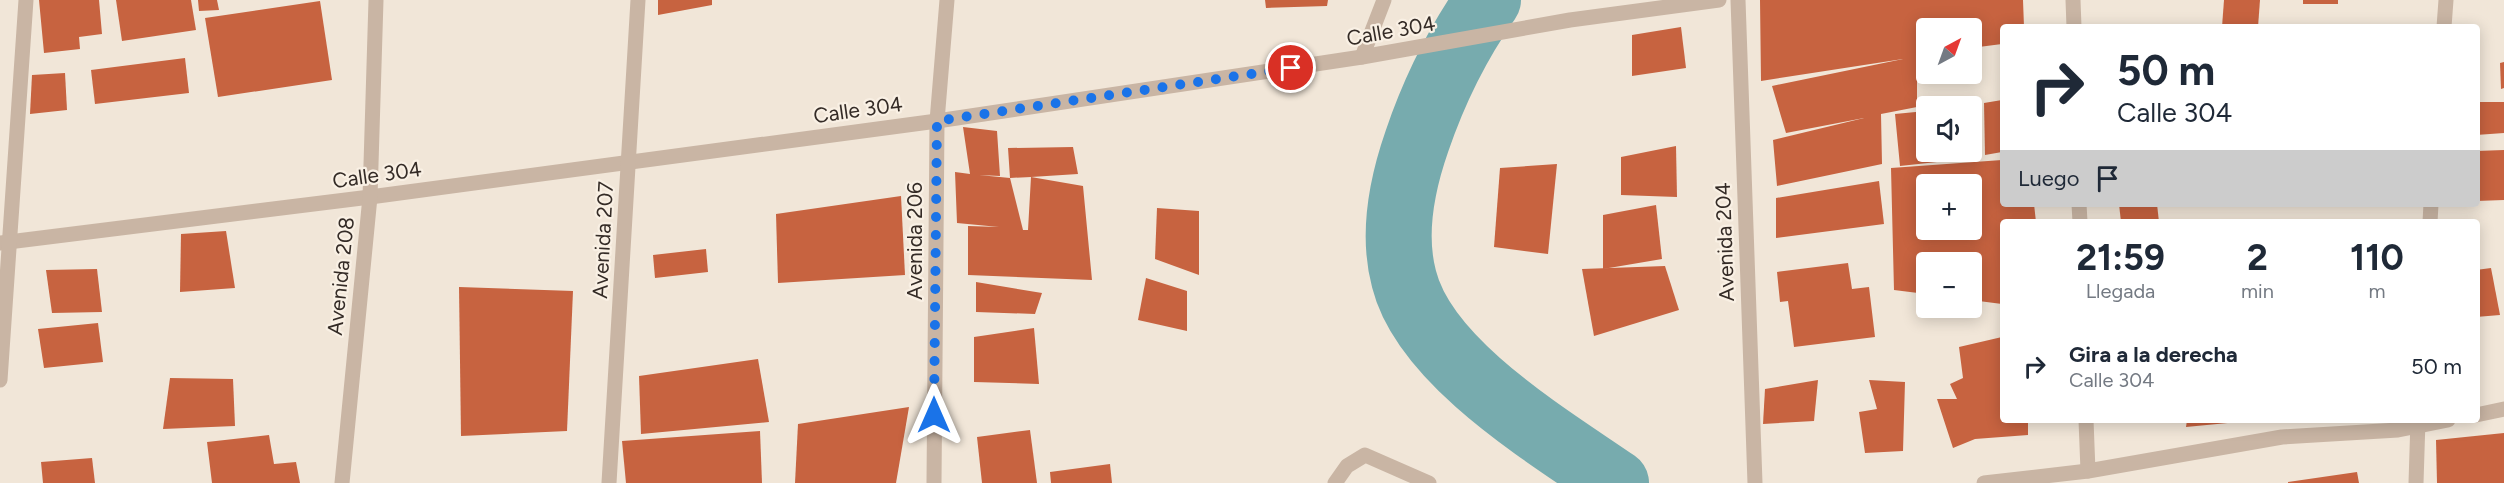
<!DOCTYPE html>
<html lang="es">
<meta charset="utf-8">
<style>
:root{--surface:#fff;--page:#f6f6f7;--text:#1f2937;--muted:#747a83}
body{margin:0;font-family:Figtree,sans-serif;background:var(--page);color:var(--text);height:100vh;display:flex;flex-direction:column;font-size:22px;white-space:nowrap}
*{box-sizing:border-box;margin:0}
p{font-size:20px;color:var(--muted)}
.icon{flex:none;width:33px;height:33px;fill:none;stroke:currentColor;stroke-width:2;stroke-linecap:round;stroke-linejoin:round}
.map{position:relative;flex:1;overflow:hidden}
.panel{position:absolute;left:2000px;top:219px;width:480px;height:204px;display:flex;flex-direction:column;background:var(--surface);border-radius:6px;box-shadow:0 3px 15px #0003}
.panel>*{flex:none}
.guide{position:absolute;left:2000px;top:24px;width:480px;height:183px;border-radius:6px;box-shadow:0 3px 15px #0003;background:#fff;color:var(--text);overflow:hidden}
.needle{width:39px;rotate:41deg}
.buttons{position:absolute;left:1916px;top:18px;display:grid;gap:12px}
.buttons a{display:grid;place-items:center;width:66px;height:66px;border-radius:6px;background:var(--surface);box-shadow:0 3px 15px #0003;font-size:30px}
.pin{position:absolute;display:grid;place-items:center;width:51px;height:51px;color:#fff;margin:-26px;border:3px solid #fff;border-radius:50%;box-shadow:0 2px 6px #0007}
.me{position:absolute;width:66px;margin:-33px;rotate:0deg;stroke-linejoin:round;filter:drop-shadow(0 0 4px #0008)}
.turn{display:flex;align-items:center;gap:21px;height:126px;padding:0 18px;font-size:27px}
.turn .icon{width:78px;height:78px;stroke-width:2.5}
.turn b{display:block;font-size:42px;line-height:51px}
.then{display:flex;align-items:center;height:57px;padding:0 18px;background:#0003;gap:12px;font-size:22px}
.eta{display:flex;justify-content:space-evenly;align-items:center;height:102px;text-align:center}
.eta b{font-size:36px;font-weight:700;line-height:42px}
ul{padding:0;list-style:none}
li{display:flex;align-items:center;gap:18px;height:90px;padding:0 18px}
li div{flex:1}
li b{display:block;font-size:22px}
li em{font-style:normal}
.map>svg:first-child{display:block}
.lines{fill:none;stroke-linecap:round;stroke-linejoin:round}
.river{stroke:#77abae;stroke-width:66}
.building{fill:#c76340;fill-rule:evenodd}
.minor{stroke:#c9b5a4;stroke-width:15}
.route{stroke:#1a73e8;stroke-width:10;stroke-dasharray:0 18}
.labels{text-anchor:middle;stroke-width:4.5;stroke-linejoin:round;paint-order:stroke}
.street-label{font-size:21px;fill:#342b26;stroke:#f9f0e4}
</style>
<div class="map">
<svg width="2504" height="483" viewBox="0 0 2504 483">
<rect width="100%" height="100%" fill="#f1e6d8"/>
<g class="lines">
<!-- river -->
<path class="river" d="M1488 0C1457 44 1434 91 1417 141 1402 184 1392 234 1404 279 1425 363 1548 436 1616 483"/>
</g>
<!-- building -->
<g class="building">
<path d="M39 0H99L102 34 79 37 80 49 44 53Z"/>
<path d="M116 0H191L196 30 122 41Z"/>
<path d="M198 0H217L219 10 199 11Z"/>
<path d="M658 0H712V5L658 15Z"/>
<path d="M1265 0H1328L1327 6 1266 8Z"/>
<path d="M1760 0H2023L2024 27H2002V44L1971 48V28H1926V55L1917 57V107L1881 114 1882 164 1777 186 1773 140 1864 118 1786 133 1772 86 1903 59 1761 81Z"/>
<path d="M2224 0H2260L2258 27H2222Z"/>
<rect x="2303" y="0" width="35" height="4"/>
<path d="M320 1 332 80 218 97 205 18Z"/>
<path d="M1681 27 1686 68 1632 76V35Z"/>
<path d="M185 58 189 93 95 104 91 70Z"/>
<path d="M2504 62V88L2501 89 2500 63Z"/>
<path d="M65 73 67 110 30 114 32 75Z"/>
<path d="M2002 100V152L1985 155 1984 103Z"/>
<path d="M2476 102H2504V133L2476 135Z"/>
<path d="M1971 107H1975L1974 158 1900 166 1895 114 1926 111V152H1971Z"/>
<path d="M963 127 997 131 1000 176 979 175 1010 178 1023 230H1028L1031 177 1010 178 1008 148 1073 147 1078 174 1031 177 1083 186 1092 280 968 275V226L999 227 957 223 955 172 970 174Z"/>
<path d="M1676 146 1677 197 1621 195V157Z"/>
<path d="M2504 150V200L2476 201V151Z"/>
<path d="M2002 160V204H2034L2036 222H2002V304L1971 300V262H1926V294L1894 290 1891 168ZM1926 184H1971V230H1926Z"/>
<path d="M1557 164 1548 254 1494 247 1500 168Z"/>
<path d="M1879 181 1884 224 1776 238V198Z"/>
<path d="M901 196 905 275 778 283 776 214Z"/>
<path d="M2119 204H2157L2159 222H2121Z"/>
<path d="M1656 205 1662 259 1603 269V215Z"/>
<path d="M1157 208 1199 211V275L1155 259Z"/>
<path d="M226 231 235 288 180 292 181 234Z"/>
<path d="M706 249 708 272 655 278 653 255Z"/>
<path d="M1848 263 1852 289 1869 287 1875 337 1794 347 1788 301 1780 302 1777 272Z"/>
<path d="M1665 266 1679 310 1594 336 1582 269Z"/>
<path d="M2491 268 2500 315 2476 317V270Z"/>
<path d="M97 269 102 312 52 313 46 270Z"/>
<path d="M1146 278 1187 291V331L1138 320Z"/>
<path d="M976 282 1042 293 1035 314 976 312Z"/>
<path d="M459 287 573 291 567 431 461 436Z"/>
<path d="M98 323 103 362 44 368 38 329Z"/>
<path d="M1034 328 1039 384 974 382V337Z"/>
<path d="M2002 337V420H2028V435L1975 439 1953 448 1937 399H1957L1950 384 1963 378 1959 347Z"/>
<path d="M758 359 769 422 641 434 639 376Z"/>
<path d="M170 378 233 379 235 426 163 429Z"/>
<path d="M1818 380 1814 421 1763 424 1765 389Z"/>
<path d="M1869 380 1905 382 1903 451 1865 453 1859 412 1877 409Z"/>
<path d="M909 407 896 483H795L798 424Z"/>
<path d="M2187 420H2238V422L2186 427Z"/>
<path d="M1030 430 1037 483H982L977 437Z"/>
<path d="M760 431 762 483H626L622 441Z"/>
<path d="M2504 433V483H2437L2436 440Z"/>
<path d="M269 435 274 464 296 462 300 483H212L207 442Z"/>
<path d="M92 458 95 483H43L41 462Z"/>
<path d="M1110 464 1112 483H1051L1050 472Z"/>
<path d="M2357 472 2359 483H2288V482Z"/>
</g>
<g class="lines">
<!-- minor -->
<g class="minor">
<path d="M1738 0 1755 483"/>
<path d="M2073 0 2074 27"/>
<path d="M2444 27 2446 0"/>
<path d="M1362 57 1384 0"/>
<path d="M2079 204 2080 222"/>
<path d="M2430 222 2431 204"/>
<path d="M0 243 370 197 937 121 1362 57 1570 20 1719 0"/>
<path d="M0 380 26 0"/>
<path d="M2476 415 2504 409"/>
<path d="M2086 420 2088 471"/>
<path d="M342 483 370 197 376 0"/>
<path d="M609 483 638 0"/>
<path d="M934 483 937 121 947 0"/>
<path d="M1335 483 1347 466 1365 455 1429 483"/>
<path d="M1984 483 2088 471 2282 437 2398 430 2448 420"/>
<path d="M2416 483 2418 420"/>
</g>
</g>
<g class="lines">
<!-- route -->
<path class="route" d="M934 415 937 121 1291 68"/>
</g>
<g class="labels">
<!-- street labels -->
<g class="street-label">
<text transform="translate(1391 31) rotate(-10)" y="7">Calle 304</text>
<text transform="translate(858 110) rotate(-8)" y="7">Calle 304</text>
<text transform="translate(377 175) rotate(-8)" y="7">Calle 304</text>
<text transform="translate(603 240) rotate(-87)" y="7">Avenida 207</text>
<text transform="translate(915 241) rotate(-90)" y="7">Avenida 206</text>
<text transform="translate(1725 242) rotate(-92)" y="7">Avenida 204</text>
<text transform="translate(341 276) rotate(-84)" y="7">Avenida 208</text>
</g>
</g>
</svg>
<div class="buttons">
<a><svg class="needle" viewBox="-14 -14 28 28"><path d="M0-13l5 13h-10z" fill="#e53935"/><path d="M0 13l5-13h-10z" fill="#747a83"/></svg></a>
<a><svg class="icon" aria-label="sound" viewBox="0 0 24 24"><path d="M4 9h4l5-4v14l-5-4H4zM17 9q2 3 0 6"/></svg></a>
<a>+</a>
<a>−</a>
</div>
<div class="pin" style="left:1291px;top:68px;background:#d93025"><svg class="icon" aria-label="arrive" viewBox="0 0 24 24"><path d="M6 21V4h12l-3 4 3 4H6"/></svg></div>
<svg class="me" style="left:934px;top:415px" viewBox="-20 -20 40 40"><path d="M0-17L14 15 0 8-14 15z" fill="#1a73e8" stroke="#fff" stroke-width="4"/></svg>
<div class="guide">
<div class="turn"><svg class="icon" aria-label="right" viewBox="0 0 24 24"><path d="M7 20v-9h11M14 6l5 5-5 5"/></svg><div><b>50 m</b>Calle 304</div></div>
<div class="then">Luego<svg class="icon" aria-label="arrive" viewBox="0 0 24 24"><path d="M6 21V4h12l-3 4 3 4H6"/></svg></div>
</div>
<section class="panel">
<div class="eta">
<div><b>21:59</b><p>Llegada</p></div>
<div><b>2</b><p>min</p></div>
<div><b>110</b><p>m</p></div>
</div>
<ul>
<li><svg class="icon" aria-label="right" viewBox="0 0 24 24"><path d="M7 20v-9h11M14 6l5 5-5 5"/></svg><div><b>Gira a la derecha</b><p>Calle 304</p></div><em>50 m</em></li>
</ul>
</section>
</div>
